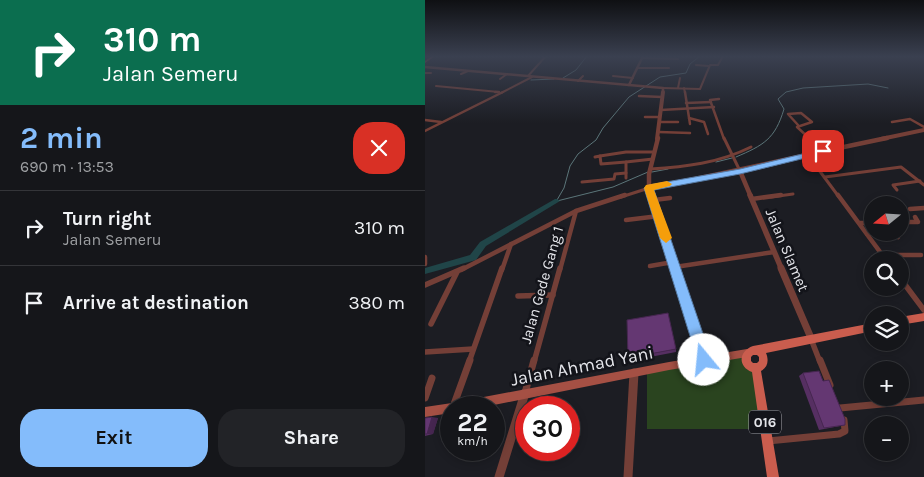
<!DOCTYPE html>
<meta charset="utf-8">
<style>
:root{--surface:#15161a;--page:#222327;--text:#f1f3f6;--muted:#9d9fa2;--line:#343539;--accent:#84bcfb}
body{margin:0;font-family:Karla,sans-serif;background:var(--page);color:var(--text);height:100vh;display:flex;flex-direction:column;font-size:19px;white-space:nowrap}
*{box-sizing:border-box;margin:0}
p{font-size:16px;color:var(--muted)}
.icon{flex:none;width:28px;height:28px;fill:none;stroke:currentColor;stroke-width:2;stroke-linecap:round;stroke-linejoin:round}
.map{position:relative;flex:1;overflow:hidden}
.panel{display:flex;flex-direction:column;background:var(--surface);width:425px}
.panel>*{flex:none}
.banner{background:#0b6e4f;color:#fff;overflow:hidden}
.needle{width:32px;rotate:252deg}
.buttons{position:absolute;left:439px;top:196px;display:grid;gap:10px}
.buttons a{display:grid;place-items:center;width:45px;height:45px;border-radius:50%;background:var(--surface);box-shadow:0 2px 8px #0003,0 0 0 1px var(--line);font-size:25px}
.speed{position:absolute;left:15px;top:396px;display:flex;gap:10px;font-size:25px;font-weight:700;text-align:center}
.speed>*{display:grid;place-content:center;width:65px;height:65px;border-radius:50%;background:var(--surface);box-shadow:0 2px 8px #0003,0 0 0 1px var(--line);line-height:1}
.speed small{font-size:12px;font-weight:400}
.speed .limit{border:8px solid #d22;background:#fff;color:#111}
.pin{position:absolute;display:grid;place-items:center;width:42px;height:42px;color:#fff;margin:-21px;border-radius:10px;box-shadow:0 2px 8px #0006}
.me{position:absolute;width:55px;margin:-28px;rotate:343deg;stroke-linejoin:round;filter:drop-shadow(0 0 4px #0008)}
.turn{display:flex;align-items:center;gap:18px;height:105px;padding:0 20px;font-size:22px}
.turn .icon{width:65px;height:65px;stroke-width:2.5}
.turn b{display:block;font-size:35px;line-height:42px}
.round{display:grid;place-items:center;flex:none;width:52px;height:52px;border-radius:20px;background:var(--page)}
.overview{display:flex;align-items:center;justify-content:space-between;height:85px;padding:0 20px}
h1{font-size:30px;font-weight:700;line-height:38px;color:var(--accent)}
.action{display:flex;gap:10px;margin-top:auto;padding:10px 20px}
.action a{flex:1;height:58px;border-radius:20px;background:var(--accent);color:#111;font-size:20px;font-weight:700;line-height:58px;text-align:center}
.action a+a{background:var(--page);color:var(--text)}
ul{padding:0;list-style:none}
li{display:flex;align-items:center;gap:15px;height:75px;padding:0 20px;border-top:1px solid var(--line)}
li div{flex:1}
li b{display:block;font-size:19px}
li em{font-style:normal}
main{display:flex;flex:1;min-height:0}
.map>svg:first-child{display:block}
.green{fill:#2a441f}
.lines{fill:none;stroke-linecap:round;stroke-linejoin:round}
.stream{stroke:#5b7579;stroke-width:1}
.river{fill:#204548;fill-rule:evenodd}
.minor-far5{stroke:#743f37;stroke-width:2}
.minor-far4{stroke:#743f37;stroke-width:2.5}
.minor-far3{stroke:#743f37;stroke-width:3}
.minor-far2{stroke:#743f37;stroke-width:4.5}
.minor-far1{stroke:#743f37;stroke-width:5.5}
.minor{stroke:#743f37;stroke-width:7}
.tertiary-far5{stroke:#743f37;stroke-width:2.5}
.tertiary-far4{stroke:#743f37;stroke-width:4}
.tertiary-far3{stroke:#743f37;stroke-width:4.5}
.tertiary-far2{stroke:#743f37;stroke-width:5.5}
.tertiary-far1{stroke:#743f37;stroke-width:7}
.tertiary{stroke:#743f37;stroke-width:9}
.secondary{fill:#a55044;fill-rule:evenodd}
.primary{fill:#ca5d4e;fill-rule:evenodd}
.wall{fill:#562f62}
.shaded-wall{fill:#462650}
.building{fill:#643772;stroke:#462650}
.route{fill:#84bcfb;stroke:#567aa3}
.slow{fill:#f59e0b}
.labels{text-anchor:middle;stroke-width:5;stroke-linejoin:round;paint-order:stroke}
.shield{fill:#13141a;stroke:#a5a6ac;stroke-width:1}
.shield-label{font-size:14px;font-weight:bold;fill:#e4e5ea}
.street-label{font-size:15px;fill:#e4e5ea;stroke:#13141a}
.near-street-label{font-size:18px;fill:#e4e5ea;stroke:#13141a}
</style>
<main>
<section class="panel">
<div class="banner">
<div class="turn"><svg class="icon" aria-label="right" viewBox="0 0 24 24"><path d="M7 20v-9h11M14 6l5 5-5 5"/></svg><div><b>310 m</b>Jalan Semeru</div></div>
</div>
<div class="overview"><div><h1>2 min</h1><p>690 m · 13:53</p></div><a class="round" style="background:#d93025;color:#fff"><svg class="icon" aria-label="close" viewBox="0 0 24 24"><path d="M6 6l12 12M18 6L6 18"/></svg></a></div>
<ul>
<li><svg class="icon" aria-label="right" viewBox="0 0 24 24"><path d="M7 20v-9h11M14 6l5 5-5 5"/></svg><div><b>Turn right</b><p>Jalan Semeru</p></div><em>310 m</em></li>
<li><svg class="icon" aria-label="arrive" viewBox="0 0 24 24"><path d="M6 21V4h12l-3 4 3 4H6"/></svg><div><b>Arrive at destination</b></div><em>380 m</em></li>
</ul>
<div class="action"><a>Exit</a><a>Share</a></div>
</section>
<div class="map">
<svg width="499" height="477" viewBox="0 0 499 477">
<rect width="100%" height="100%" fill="#1c1d23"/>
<!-- green -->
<path class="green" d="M315 354 326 366 341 429H222V370Z"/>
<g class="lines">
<!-- stream -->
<g class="stream">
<path d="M138 78 151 70 162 56"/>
<path d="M106 80 129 79"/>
<path d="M311 157C339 145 350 139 359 109L353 99 361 92 378 88 443 84 463 88"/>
<path d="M291 162 307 158"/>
<path d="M227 172 243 169"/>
<path d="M132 200 139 188 145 166 153 154 171 140 178 128 204 97 235 77 261 73 265 64 275 56"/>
<path d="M132 201 188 187 223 172"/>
</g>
<!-- river -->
<path class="river" d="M130 199H132L135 201 61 246 51 260 0 274V268L45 255 55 242Z"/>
<!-- minor-far5 -->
<g class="minor-far5">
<path d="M0 56H8"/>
<path d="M217 58 253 59"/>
<path d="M271 65 284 66"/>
<path d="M212 68H244"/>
<path d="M0 73H6"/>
<path d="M36 74 43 71"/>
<path d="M103 76 120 57"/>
<path d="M188 76 208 78"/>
<path d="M75 79 82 74"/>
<path d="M153 81 158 76"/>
<path d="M11 86 74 92"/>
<path d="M238 88 275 89 285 65H293L298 56"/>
<path d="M253 88 255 78"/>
<path d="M259 88 260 93"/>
<path d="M76 93 107 77"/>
</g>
<!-- minor-far4 -->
<g class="minor-far4">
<path d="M70 92H74"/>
<path d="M260 92 265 124"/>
<path d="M214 96 237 97"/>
<path d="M294 99 285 100 299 139"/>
<path d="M261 103 286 102"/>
<path d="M236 110 289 107"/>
<path d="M220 117H235"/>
<path d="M264 118 279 122 283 134"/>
<path d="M0 120 16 122"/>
<path d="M235 122H253"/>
<path d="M467 122 485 119 499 127"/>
<path d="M373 125 363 114 376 113 387 122 372 127 385 139"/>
<path d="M0 131 78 92"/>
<path d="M234 132 265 133"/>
</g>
<!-- minor-far3 -->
<g class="minor-far3">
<path d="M299 138 315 171"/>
<path d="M383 138 398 151"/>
<path d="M382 154 414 197"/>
<path d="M175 156 201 152H229"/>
<path d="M170 157 175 156 176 164 201 162"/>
<path d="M225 169C260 167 294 163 326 147"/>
<path d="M400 177 476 167 499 185"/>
<path d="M201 178V162L228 159"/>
<path d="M157 182 189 179 190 174 201 173"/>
<path d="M472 190 468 185 495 181"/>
<path d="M196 197 224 188 227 197"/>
<path d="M346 197 368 194"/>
</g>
<!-- minor-far2 -->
<g class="minor-far2">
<path d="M226 195 250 270"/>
<path d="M413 195 461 260"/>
<path d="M327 199 356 195"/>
<path d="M229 200 245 198"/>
<path d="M485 209 499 208"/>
<path d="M201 220 234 216"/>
<path d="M475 222H493L490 217"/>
<path d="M435 223H448"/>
<path d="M442 234 468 233 473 237"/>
<path d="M457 255H496"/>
<path d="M0 257V264"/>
<path d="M225 266 248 262"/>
<path d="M250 267 349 252"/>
<path d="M36 270 151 211 200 195"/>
<path d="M77 270 86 244"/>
<path d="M135 270 151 211"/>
</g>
<!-- minor-far1 -->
<g class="minor-far1">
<path d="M250 268 279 360"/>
<path d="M475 278 499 310"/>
<path d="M0 285 39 268"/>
<path d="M93 296 128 295"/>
<path d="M6 324 32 272"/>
<path d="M386 339 395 362"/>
<path d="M0 352 48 349"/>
<path d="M44 362 77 268"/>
<path d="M109 362 135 268"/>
</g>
<!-- minor -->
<g class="minor">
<path d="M395 360 405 385"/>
<path d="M100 393 109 360"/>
<path d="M0 398 7 378"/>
<path d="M28 407 45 360"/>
<path d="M415 408 499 400"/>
<path d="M343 441 414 434 420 431 419 420"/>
</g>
<!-- tertiary-far5 -->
<g class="tertiary-far5">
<path d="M0 67 238 88V93"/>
<path d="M204 85 218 56"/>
</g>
<!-- tertiary-far4 -->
<g class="tertiary-far4">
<path d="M232 139 238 92"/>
<path d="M456 139 499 130"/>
</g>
<!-- tertiary-far3 -->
<g class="tertiary-far3">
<path d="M233 138 224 174V188C304 173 383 154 462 138"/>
<path d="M315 171 326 197"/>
</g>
<!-- tertiary-far2 -->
<path class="tertiary-far2" d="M325 195 357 270"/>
<!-- tertiary-far1 -->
<path class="tertiary-far1" d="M356 268 386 338"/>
<!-- tertiary -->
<g class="tertiary">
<path d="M74 477 100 393"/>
<path d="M203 477 209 373"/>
</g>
<!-- secondary -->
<path class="secondary" d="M322 349 325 350 326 353 325 356 322 357 244 370 54 408H26V413L0 417V407L27 403 244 362Z"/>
<!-- primary -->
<g class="primary">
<path d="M7 56H10L0 63V61Z"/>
<path d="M499 313V321L475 325V317Z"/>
<path d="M448 323V331L341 353C344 360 343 367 336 371L354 477H342L327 372C312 366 314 351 328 346ZM328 355H332L334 357V361L332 363H328L326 361V357Z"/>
</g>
</g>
<!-- wall -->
<g class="wall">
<path d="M251 349V352L204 361 203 358Z"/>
<path d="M378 373 398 381 420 425 394 430 374 376Z"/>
<path d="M0 418H13L8 434 0 436Z"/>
</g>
<!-- shaded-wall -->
<path class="shaded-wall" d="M7 417 13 418 8 434H2Z"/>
<!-- building -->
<g class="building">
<path d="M243 313 251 349 203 358 202 320Z"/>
<path d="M394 371 398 381 404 380 420 419V425L399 428 378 373Z"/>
<path d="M7 417 2 434H0V418Z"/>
</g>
<!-- sky -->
<linearGradient id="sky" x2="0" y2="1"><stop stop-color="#0f1013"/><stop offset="0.46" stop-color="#3a4050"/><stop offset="1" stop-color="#3a4050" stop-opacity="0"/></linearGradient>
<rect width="499" height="123" fill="url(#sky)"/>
<!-- route -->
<path class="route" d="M398 149 403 151 401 153 315 174 229 190 287 360 285 365 279 367 274 365 219 188 224 185 315 169Z"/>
<!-- slow -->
<path class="slow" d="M242 181 247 184 245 186 229 190 247 238 241 243 235 238 219 188 221 185Z"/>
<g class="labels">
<!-- shield labels -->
<rect class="shield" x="324" y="410.5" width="32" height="23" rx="4"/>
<g class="shield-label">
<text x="340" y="427">016</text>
</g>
<!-- street labels -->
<g class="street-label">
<text transform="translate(362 250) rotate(67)" y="5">Jalan Slamet</text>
<text transform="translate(117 285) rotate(-74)" y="5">Jalan Gede Gang 1</text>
</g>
<!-- near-street labels -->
<g class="near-street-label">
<text transform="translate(157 366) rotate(-11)" y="6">Jalan Ahmad Yani</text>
</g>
</g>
</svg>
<div class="buttons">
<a><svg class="needle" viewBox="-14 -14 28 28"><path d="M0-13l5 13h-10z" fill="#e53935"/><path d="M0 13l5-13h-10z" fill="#9d9fa2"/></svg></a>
<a><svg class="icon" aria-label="search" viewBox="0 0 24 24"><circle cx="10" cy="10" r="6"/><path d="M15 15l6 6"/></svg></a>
<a><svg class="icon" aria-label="layers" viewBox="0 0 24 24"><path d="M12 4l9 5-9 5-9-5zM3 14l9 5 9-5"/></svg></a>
<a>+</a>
<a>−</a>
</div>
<div class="speed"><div>22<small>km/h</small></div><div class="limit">30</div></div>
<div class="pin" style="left:398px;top:151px;background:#d93025"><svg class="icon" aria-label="arrive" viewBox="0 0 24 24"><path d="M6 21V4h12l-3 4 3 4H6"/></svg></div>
<svg class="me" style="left:279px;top:360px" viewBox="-20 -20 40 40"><circle r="19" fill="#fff"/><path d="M0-13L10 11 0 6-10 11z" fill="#84bcfb"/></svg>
</div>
</main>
